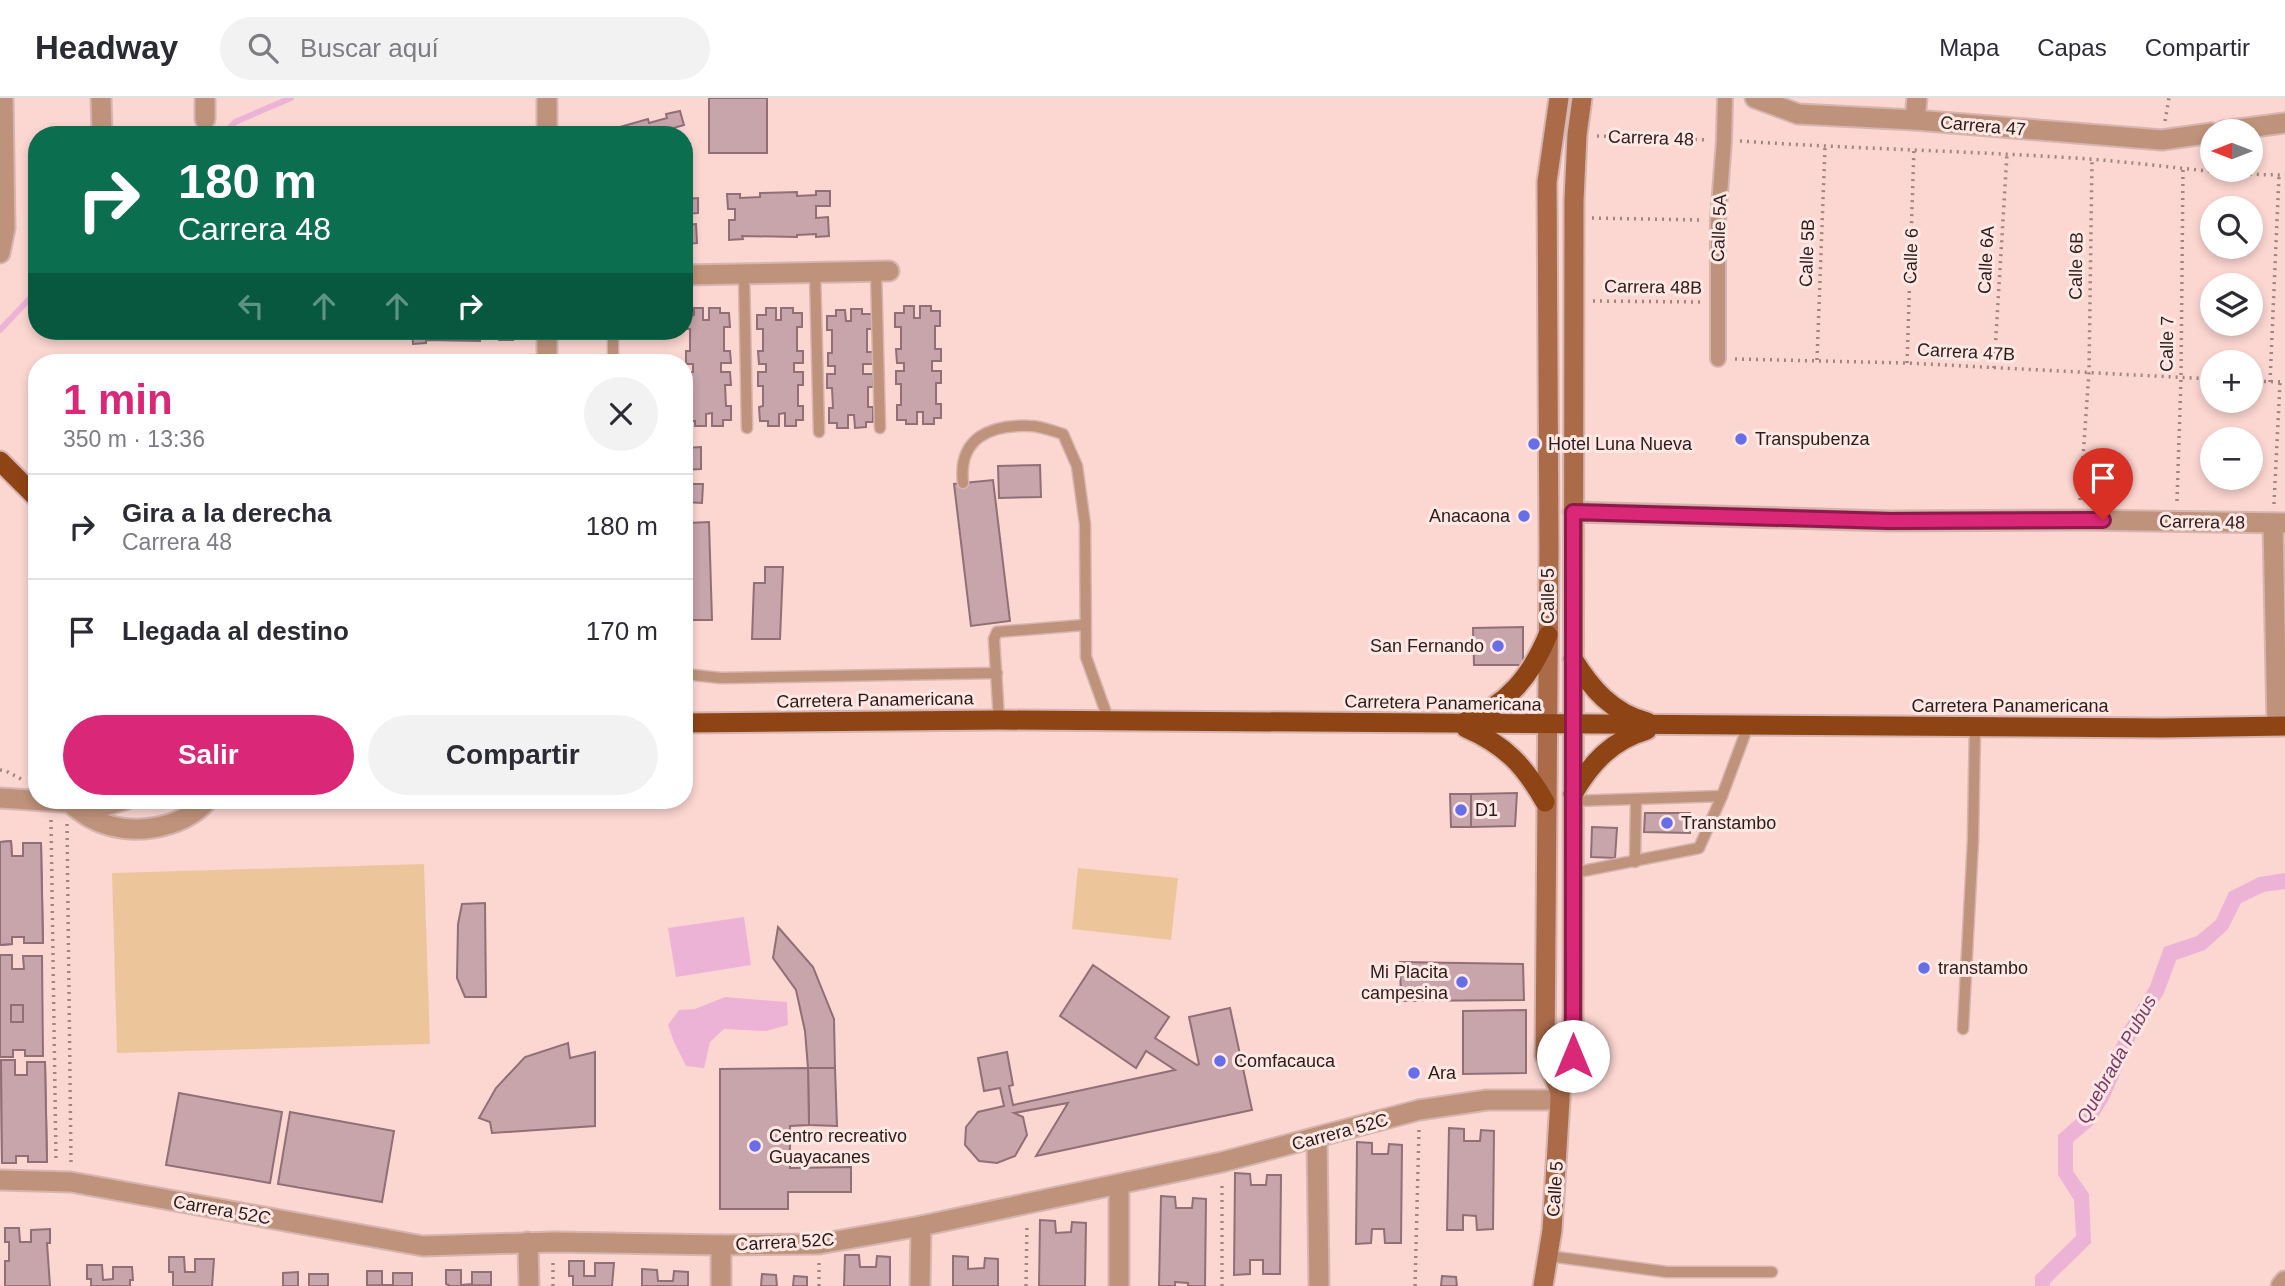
<!DOCTYPE html>
<html lang="es">
<meta charset="utf-8">
<style>
:root{--surface:#fff;--page:#f2f2f3;--text:#2b2b33;--muted:#7c7c81;--line:#e1e1e2;--accent:#db2777}
body{margin:0;font-family:Arial,sans-serif;background:var(--page);color:var(--text);height:100vh;display:flex;flex-direction:column;font-size:26px;white-space:nowrap}
*{box-sizing:border-box;margin:0}
p{font-size:23px;color:var(--muted)}
.icon{flex:none;width:38px;height:38px;fill:none;stroke:currentColor;stroke-width:2;stroke-linecap:round;stroke-linejoin:round}
.map{position:relative;flex:1;overflow:hidden}
.panel{position:absolute;left:28px;top:256px;width:665px;height:455px;display:flex;flex-direction:column;background:var(--surface);border-radius:28px;box-shadow:0 4px 10px #0003}
.panel>*{flex:none}
.guide{position:absolute;left:28px;top:28px;width:665px;height:214px;border-radius:28px;box-shadow:0 4px 10px #0003;background:#0b6e4f;color:#fff;overflow:hidden}
.needle{width:46px;rotate:270deg}
.fabs{position:absolute;left:2200px;top:21px;display:grid;gap:14px}
.fabs a{display:grid;place-items:center;width:63px;height:63px;border-radius:50%;background:var(--surface);box-shadow:0 4px 10px #0003;font-size:35px}
.pin{position:absolute;display:grid;place-items:center;width:60px;height:60px;color:#fff;margin:-72px -30px;border-radius:50% 50% 50% 0;rotate:-45deg;box-shadow:0 0 7px #0007}
.pin .icon{rotate:45deg}
.me{position:absolute;width:77px;margin:-38px;rotate:0deg;stroke-linejoin:round;filter:drop-shadow(0 0 5px #0008)}
.turn{display:flex;align-items:center;gap:24px;height:147px;padding:0 35px;font-size:32px}
.turn .icon{width:91px;height:91px;stroke-width:2.5}
.turn b{display:block;font-size:49px;line-height:60px}
.lanes{display:flex;align-items:center;height:66px;padding:0 35px;background:#0003;justify-content:center;gap:35px;direction:ltr}
.lanes .off{opacity:.35}
.round{display:grid;place-items:center;flex:none;width:74px;height:74px;border-radius:37px;background:var(--page)}
.summary{display:flex;align-items:center;justify-content:space-between;height:119px;padding:0 35px}
h1{font-size:42px;font-weight:700;line-height:52px;color:var(--accent)}
.button{display:flex;gap:14px;margin-top:auto;padding:14px 35px}
.button a{flex:1;height:80px;border-radius:42px;background:var(--accent);color:#fff;font-size:28px;font-weight:700;line-height:80px;text-align:center}
.button a+a{background:var(--page);color:var(--text)}
ul{padding:0;list-style:none}
li{display:flex;align-items:center;gap:21px;height:105px;padding:0 35px;border-top:2px solid var(--line)}
li div{flex:1}
li b{display:block;font-size:26px}
li em{font-style:normal}
header{display:flex;align-items:center;gap:42px;box-sizing:border-box;height:98px;padding:0 35px;background:var(--surface);border-bottom:2px solid var(--line)}
header strong{font-size:33px}
nav{display:flex;gap:38px;margin-inline-start:auto;font-size:24px}
.search{width:490px;height:63px;background:var(--page);display:flex;align-items:center;gap:18px;box-sizing:border-box;padding:0 24px;border-radius:38px;color:var(--muted);font-size:26px}
.map>svg:first-child{display:block}
.green{fill:#ecc69a}
.water{fill:#edb3d6}
.lines{fill:none;stroke-linecap:round;stroke-linejoin:round}
.stream{stroke:#edb3d6;stroke-width:6}
.building{fill:#c8a4ab;stroke:#906f76;stroke-width:2;fill-rule:evenodd}
.service-casing{stroke:#d6b5b0;stroke-width:13}
.pedestrian-casing{stroke:#d6b5b0;stroke-width:18}
.minor-casing{stroke:#d6b5b0;stroke-width:23}
.secondary-casing{stroke:#d6b5b0;stroke-width:23}
.trunk-casing{stroke:#d6b5b0;stroke-width:23}
.path{stroke:#a08581;stroke-width:3.5;stroke-dasharray:2 5;stroke-linecap:butt}
.service{stroke:#bf927b;stroke-width:10}
.pedestrian{stroke:#bf927b;stroke-width:14}
.minor{stroke:#bf927b;stroke-width:19}
.secondary{stroke:#ab6b49;stroke-width:19}
.trunk{stroke:#8e4415;stroke-width:19}
.route-casing{stroke:#8e194d;stroke-width:18}
.route{stroke:#db2777;stroke-width:12}
.poi-dot{fill:#676ee7;stroke:#ffe7e4;stroke-width:2.5}
.labels{text-anchor:middle;stroke-width:6;stroke-linejoin:round;paint-order:stroke}
.street-label{font-size:18px;fill:#291c1a;stroke:#ffe7e4}
.poi-label{font-size:18px;fill:#291c1a;stroke:#ffe7e4;text-anchor:start}
.water-label{font-size:19px;font-style:italic;fill:#7d3966;stroke:#ffe7e4}
</style>
<header>
<strong>Headway</strong>
<div class="search"><svg class="icon" aria-label="search" viewBox="0 0 24 24"><circle cx="10" cy="10" r="6"/><path d="M15 15l6 6"/></svg>Buscar aquí</div>
<nav><a>Mapa</a><a>Capas</a><a>Compartir</a></nav>
</header>
<div class="map">
<svg width="2285" height="1188" viewBox="0 0 2285 1188">
<rect width="100%" height="100%" fill="#fcd6d1"/>
<!-- green -->
<g class="green">
<path d="M424 766 430 946 117 955 112 775Z"/>
<path d="M1078 770 1178 780 1171 842 1072 831Z"/>
</g>
<!-- water -->
<g class="water">
<path d="M2285 775V791L2264 794 2241 805 2228 831 2205 852 2176 862 2164 895 2136 939 2109 1001 2093 1027 2073 1044V1073L2089 1096 2091 1145 2050 1185V1188H2035V1178L2076 1138 2074 1102 2058 1077V1037L2081 1017 2095 994 2123 932 2150 888 2164 849 2197 838 2216 822 2229 794 2259 779Z"/>
<path d="M744 819 751 867 676 879 668 830Z"/>
<path d="M725 899 787 904 788 927 766 933 724 931 710 944 704 970 686 968 674 944 668 927 679 912 695 911Z"/>
</g>
<g class="lines">
<!-- stream -->
<g class="stream">
<path d="M223 37 235 24 291 0"/>
<path d="M0 232 37 193"/>
</g>
</g>
<!-- building -->
<g class="building">
<rect x="709" y="0" width="58" height="55"/>
<path d="M680 13 684 27 670 31 671 37H605L614 34 613 31 648 21 649 25 667 20 666 16Z"/>
<path d="M816 93H830V108H816V120L828 119 829 138 816 139V136L797 137V139L742 138 743 141 729 142V122H735V111H728L727 96H740V100L760 99V95L797 94V98L816 97Z"/>
<path d="M698 100V115L684 116V101Z"/>
<path d="M696 126 697 145 684 146V127Z"/>
<path d="M904 208H914V220H920V208H931V213H940V228H935V251H941V263H932V273H941V285H936V306H941V320H934V326H923V314H917V326H906V322H897V307H901V286H896V273H904V265H897L896 251H901V229H895V215H904Z"/>
<path d="M694 210H703V222H709V210H720V215H729L730 229H724V253H730L731 265H721V274H730L731 287H725L726 308H731V322H723V328H712V315L706 316V328H695V323H687V309L690 308V288H685V274H693V266H686V253H690V231H685V217H694Z"/>
<path d="M766 210H776V222H781V210H793V215H802V229H797V253H803V265H794V274H803V287H798V308H803V322H796V328H785V315L779 316V328H768V323H760L759 309 763 308V288H758V274H766V266H759L758 253H763V231H757V217H766Z"/>
<path d="M851 211H862V216H872V231H867V254H873V266H863V276H873V289H868V309H873V324H866V329L855 330 854 317H848V330H837V325H829V310H833L832 290H827V276H835V268H828V255H832V232H827V218H836V212H845L846 223H851Z"/>
<path d="M412 233H512L513 242H499V240H480V243L426 242V245L413 246Z"/>
<path d="M701 349V371L684 372V350Z"/>
<path d="M1040 367 1041 399 999 400 998 368Z"/>
<path d="M993 382 1010 523 971 528 954 386Z"/>
<path d="M684 386H703L702 405 684 404Z"/>
<path d="M709 424 712 522H690L687 425Z"/>
<path d="M684 432 687 512H684Z"/>
<path d="M765 469H783L780 541H752L754 485H765Z"/>
<path d="M1523 529V567H1474L1473 530Z"/>
<path d="M1517 695 1515 728 1471 729V696Z"/>
<path d="M1450 696H1471V729H1451Z"/>
<path d="M1645 715H1690V735L1644 734Z"/>
<path d="M1592 729 1617 730 1615 760 1591 759Z"/>
<path d="M11 743 12 758H23V745H41L43 845H24V839H12V846L0 847V744ZM13 779H25V797H13Z"/>
<path d="M11 743 12 758H23V745H41L43 845H24V839H12V846L0 847V744Z"/>
<path d="M485 805 486 899H465L457 880 458 826 462 806Z"/>
<path d="M778 829 813 869 834 921 835 970H808L805 933 796 892 773 860Z"/>
<path d="M0 857H12V871H24L23 858H42L43 958H25V952H13V959H0Z"/>
<path d="M1400 864 1523 866 1524 902 1401 903Z"/>
<path d="M1093 867 1169 919 1155 940 1197 967 1199 966 1189 919 1230 910 1252 1012 1036 1058 1068 1005 1014 1015 1023 1019 1027 1037 1015 1058 997 1065 979 1063 965 1047 966 1029 978 1014 1004 1008 1000 990 984 993 978 960 1007 954 1013 987 1009 988 1013 1007 1175 972 1146 953 1136 970 1060 918Z"/>
<rect x="11" y="907" width="12" height="17"/>
<path d="M1526 912V975L1463 976V913Z"/>
<path d="M568 945 570 960 595 954V1028L492 1035 490 1024 479 1020 496 990 525 959Z"/>
<path d="M1 962H15V977H27V964H45L47 1064H28V1058H16V1065H2ZM17 1002H28V1020H17Z"/>
<path d="M1 962H15V977H27V964H45L47 1064H28V1058H16V1065H2Z"/>
<path d="M808 970H835L837 1028 809 1027Z"/>
<path d="M808 970 809 1027 790 1028V1070L851 1069V1094H788V1111H720V971Z"/>
<path d="M179 995 282 1014 270 1085 166 1067Z"/>
<path d="M290 1014 394 1033 382 1104 278 1086Z"/>
<path d="M1449 1030 1464 1031V1043H1480L1481 1032 1494 1033 1493 1131 1477 1132 1476 1118 1463 1117V1132H1447Z"/>
<path d="M1357 1044 1372 1045V1056H1388L1389 1046 1402 1047 1401 1145H1385L1384 1131H1372L1371 1145 1356 1146Z"/>
<path d="M1235 1075 1250 1076 1251 1087H1266L1267 1077H1281L1280 1176H1263V1162H1250V1176L1234 1177Z"/>
<path d="M1161 1098 1175 1099 1176 1110H1192L1193 1100 1206 1101 1205 1188H1188V1185L1175 1184V1188H1159Z"/>
<path d="M1040 1122 1055 1123 1056 1135 1071 1134 1072 1124 1086 1125 1085 1188H1039Z"/>
<path d="M5 1130H19L20 1144H31V1132L50 1131V1145H47L50 1188H5V1163H9V1144H5Z"/>
<path d="M845 1157H859L860 1169H876L877 1158 890 1159V1188H844Z"/>
<path d="M953 1158 968 1159V1171L984 1170 985 1160 998 1161V1188H953Z"/>
<path d="M169 1159H184L185 1174H195V1161H214L212 1188H173V1174H169Z"/>
<path d="M569 1163H584V1178H595V1165H614L612 1188H573V1178H569Z"/>
<path d="M87 1167H102L103 1182 113 1181V1169H132L133 1182H130V1188H91V1181H87Z"/>
<path d="M642 1171 657 1172 658 1183H673L674 1173 688 1174V1188H642Z"/>
<path d="M446 1172H461V1187L472 1186V1174H491V1187L450 1188 446 1186Z"/>
<path d="M367 1173H382V1187H393V1175H412V1188L367 1187Z"/>
<path d="M298 1174V1188H283V1175Z"/>
<rect x="309" y="1176" width="19" height="12"/>
<path d="M762 1176 776 1177 777 1188H761Z"/>
<path d="M794 1178 807 1179V1188H793Z"/>
<path d="M1442 1178 1456 1179 1457 1188H1441Z"/>
</g>
<g class="lines">
<!-- service casing -->
<g class="service-casing">
<g id="service">
<path d="M876 174 880 330"/>
<path d="M815 175 819 334"/>
<path d="M744 176 747 330"/>
<path d="M613 233V264"/>
<path d="M963 385C958 340 990 326 1030 328 1041 328 1052 333 1063 336L1077 368 1085 426 1086 559 1109 623"/>
<path d="M684 576 721 580 997 575"/>
<path d="M999 622 994 541 997 534 1084 527"/>
<path d="M1573 703 1722 698"/>
<path d="M1635 764 1636 702"/>
<path d="M1573 775 1699 750 1722 698 1748 628"/>
<path d="M1963 931 1973 742 1975 628"/>
<path d="M1549 1158 1667 1174H1772"/>
</g>
</g>
<!-- pedestrian casing -->
<g class="pedestrian-casing">
<path id="pedestrian" d="M1718 261V122L1724 42 1725 0"/>
</g>
<!-- minor casing -->
<g class="minor-casing">
<g id="minor">
<path d="M101 0 102 37"/>
<path d="M205 0V21"/>
<path d="M547 0V37"/>
<path d="M1755 0 1798 16 1915 22 2162 42 2212 35"/>
<path d="M1915 22 1917 0"/>
<path d="M2224 33 2285 25"/>
<path d="M0 155 5 130 3 0"/>
<path d="M684 177 889 173"/>
<path d="M547 233V255"/>
<path d="M1573 414 1890 423 2079 422 2285 425"/>
<path d="M2273 425 2277 628"/>
<path d="M0 700 107 707 125 702"/>
<path d="M67 703C74 708 82 715 89 719 126 740 180 733 208 702"/>
<path d="M1317 1041 1319 1188"/>
<path d="M0 1082 71 1084 423 1148 554 1144 721 1147 819 1146 921 1128 1222 1064 1419 1012 1487 1002H1560"/>
<path d="M1119 1087V1188"/>
<path d="M528 1144 529 1188"/>
<path d="M721 1188V1147"/>
<path d="M920 1188 921 1128"/>
<path d="M2281 1188 2285 1183"/>
</g>
</g>
<!-- secondary casing -->
<g class="secondary-casing">
<g id="secondary">
<path d="M1560 994 1573 958 1574 102 1577 37 1582 0"/>
<path d="M1543 1188 1552 1132 1560 1002V994L1545 957 1549 451 1547 84 1559 0"/>
</g>
</g>
<!-- trunk casing -->
<g class="trunk-casing">
<g id="trunk">
<path d="M0 363 37 400"/>
<path d="M1573 561C1591 590 1612 615 1647 624"/>
<path d="M1466 623C1507 607 1531 578 1548 537"/>
<path d="M684 625 999 622 2162 630 2285 628"/>
<path d="M1466 630C1505 647 1524 667 1545 704"/>
<path d="M1573 696C1591 665 1612 642 1647 632"/>
</g>
</g>
<!-- path -->
<g class="path">
<path d="M2165 23 2169 0"/>
<path d="M1597 38 1708 42"/>
<path d="M1740 43C1856 51 1973 53 2089 61 2155 66 2220 77 2285 77"/>
<path d="M1592 120 1703 122"/>
<path d="M1593 203 1700 204"/>
<path d="M1735 261 1907 265 2212 281"/>
<path d="M1817 262 1825 49"/>
<path d="M1907 265 1914 50"/>
<path d="M1994 270 2007 56"/>
<path d="M2250 283 2285 284"/>
<path d="M2270 284 2279 77"/>
<path d="M2080 402 2089 274 2092 61"/>
<path d="M2177 403 2181 280 2183 71"/>
<path d="M2274 406 2280 284"/>
<path d="M0 672 6 673 23 682"/>
<path d="M51 722 56 1064"/>
<path d="M67 726 71 1065"/>
<path d="M553 1188V1163"/>
<path d="M819 1188V1165"/>
<path d="M1026 1188 1027 1125"/>
<path d="M1222 1188V1084"/>
<path d="M1415 1188 1419 1032"/>
</g>
<!-- service -->
<use href="#service" class="service"/>
<!-- pedestrian -->
<use href="#pedestrian" class="pedestrian"/>
<!-- minor -->
<use href="#minor" class="minor"/>
<!-- secondary -->
<use href="#secondary" class="secondary"/>
<!-- trunk -->
<use href="#trunk" class="trunk"/>
</g>
<g class="lines">
<!-- route casing -->
<g class="route-casing">
<path id="route" d="M1573 958V414L1890 423 2103 422"/>
</g>
<!-- route -->
<use href="#route" class="route"/>
</g>
<!-- markers -->
<g class="poi-dot">
<circle cx="1741" cy="341" r="7"/>
<circle cx="1534" cy="346" r="7"/>
<circle cx="1524" cy="418" r="7"/>
<circle cx="1498" cy="548" r="7"/>
<circle cx="1461" cy="712" r="7"/>
<circle cx="1667" cy="725" r="7"/>
<circle cx="1924" cy="870" r="7"/>
<circle cx="1462" cy="884" r="7"/>
<circle cx="1220" cy="963" r="7"/>
<circle cx="1414" cy="975" r="7"/>
<circle cx="755" cy="1048" r="7"/>
</g>
<g class="labels">
<!-- street labels -->
<g class="street-label">
<text transform="translate(1983 28) rotate(5)" y="6">Carrera 47</text>
<text transform="translate(1651 40) rotate(2)" y="6">Carrera 48</text>
<text transform="translate(1719 130) rotate(-88)" y="6">Calle 5A</text>
<text transform="translate(1807 155) rotate(-88)" y="6">Calle 5B</text>
<text transform="translate(1911 158) rotate(-88)" y="6">Calle 6</text>
<text transform="translate(1986 162) rotate(-87)" y="6">Calle 6A</text>
<text transform="translate(2076 168) rotate(-89)" y="6">Calle 6B</text>
<text transform="translate(1653 189) rotate(1)" y="6">Carrera 48B</text>
<text transform="translate(2167 246) rotate(-89)" y="6">Calle 7</text>
<text transform="translate(1966 254) rotate(3)" y="6">Carrera 47B</text>
<text transform="translate(2202 424) rotate(1)" y="6">Carrera 48</text>
<text transform="translate(1548 498) rotate(-90)" y="6">Calle 5</text>
<text transform="translate(875 602) rotate(-1)" y="6">Carretera Panamericana</text>
<text transform="translate(1443 605) rotate(1)" y="6">Carretera Panamericana</text>
<text x="2010" y="614">Carretera Panamericana</text>
<text transform="translate(1340 1034) rotate(-15)" y="6">Carrera 52C</text>
<text transform="translate(1555 1091) rotate(-86)" y="6">Calle 5</text>
<text transform="translate(222 1112) rotate(10)" y="6">Carrera 52C</text>
<text transform="translate(785 1144) rotate(-3)" y="6">Carrera 52C</text>
</g>
<!-- poi labels -->
<g class="poi-label">
<text x="1755" y="347">Transpubenza</text>
<text x="1548" y="352">Hotel Luna Nueva</text>
<text x="1510" y="424" text-anchor="end">Anacaona</text>
<text x="1484" y="554" text-anchor="end">San Fernando</text>
<text x="1475" y="718">D1</text>
<text x="1681" y="731">Transtambo</text>
<text x="1938" y="876">transtambo</text>
<text x="1448" y="880" text-anchor="end">Mi Placita<tspan x="1448" dy="21">campesina</tspan></text>
<text x="1234" y="969">Comfacauca</text>
<text x="1428" y="981">Ara</text>
<text x="769" y="1044">Centro recreativo<tspan x="769" dy="21">Guayacanes</tspan></text>
</g>
<!-- water labels -->
<g class="water-label">
<text transform="translate(2116 961) rotate(-61)" y="7">Quebrada Pubus</text>
</g>
</g>
</svg>
<div class="fabs">
<a><svg class="needle" viewBox="-14 -14 28 28"><path d="M0-13l5 13h-10z" fill="#e53935"/><path d="M0 13l5-13h-10z" fill="#7c7c81"/></svg></a>
<a><svg class="icon" aria-label="search" viewBox="0 0 24 24"><circle cx="10" cy="10" r="6"/><path d="M15 15l6 6"/></svg></a>
<a><svg class="icon" aria-label="layers" viewBox="0 0 24 24"><path d="M12 4l9 5-9 5-9-5zM3 14l9 5 9-5"/></svg></a>
<a>+</a>
<a>−</a>
</div>
<div class="pin" style="left:2103px;top:422px;background:#d93025"><svg class="icon" aria-label="arrive" viewBox="0 0 24 24"><path d="M6 21V4h12l-3 4 3 4H6"/></svg></div>
<svg class="me" style="left:1573px;top:958px" viewBox="-20 -20 40 40"><circle r="19" fill="#fff"/><path d="M0-13L10 11 0 6-10 11z" fill="#db2777"/></svg>
<div class="guide">
<div class="turn"><svg class="icon" aria-label="right" viewBox="0 0 24 24"><path d="M7 20v-9h11M14 6l5 5-5 5"/></svg><div><b>180 m</b>Carrera 48</div></div>
<div class="lanes"><svg class="icon off" aria-label="left" viewBox="0 0 24 24"><path d="M17 20v-9H6M10 6l-5 5 5 5"/></svg><svg class="icon off" aria-label="ahead" viewBox="0 0 24 24"><path d="M12 20V5M6 11l6-6 6 6"/></svg><svg class="icon off" aria-label="ahead" viewBox="0 0 24 24"><path d="M12 20V5M6 11l6-6 6 6"/></svg><svg class="icon" aria-label="right" viewBox="0 0 24 24"><path d="M7 20v-9h11M14 6l5 5-5 5"/></svg></div>
</div>
<section class="panel">
<div class="summary"><div><h1>1 min</h1><p>350 m · 13:36</p></div><a class="round"><svg class="icon" aria-label="close" viewBox="0 0 24 24"><path d="M6 6l12 12M18 6L6 18"/></svg></a></div>
<ul>
<li><svg class="icon" aria-label="right" viewBox="0 0 24 24"><path d="M7 20v-9h11M14 6l5 5-5 5"/></svg><div><b>Gira a la derecha</b><p>Carrera 48</p></div><em>180 m</em></li>
<li><svg class="icon" aria-label="arrive" viewBox="0 0 24 24"><path d="M6 21V4h12l-3 4 3 4H6"/></svg><div><b>Llegada al destino</b></div><em>170 m</em></li>
</ul>
<div class="button"><a>Salir</a><a>Compartir</a></div>
</section>
</div>
